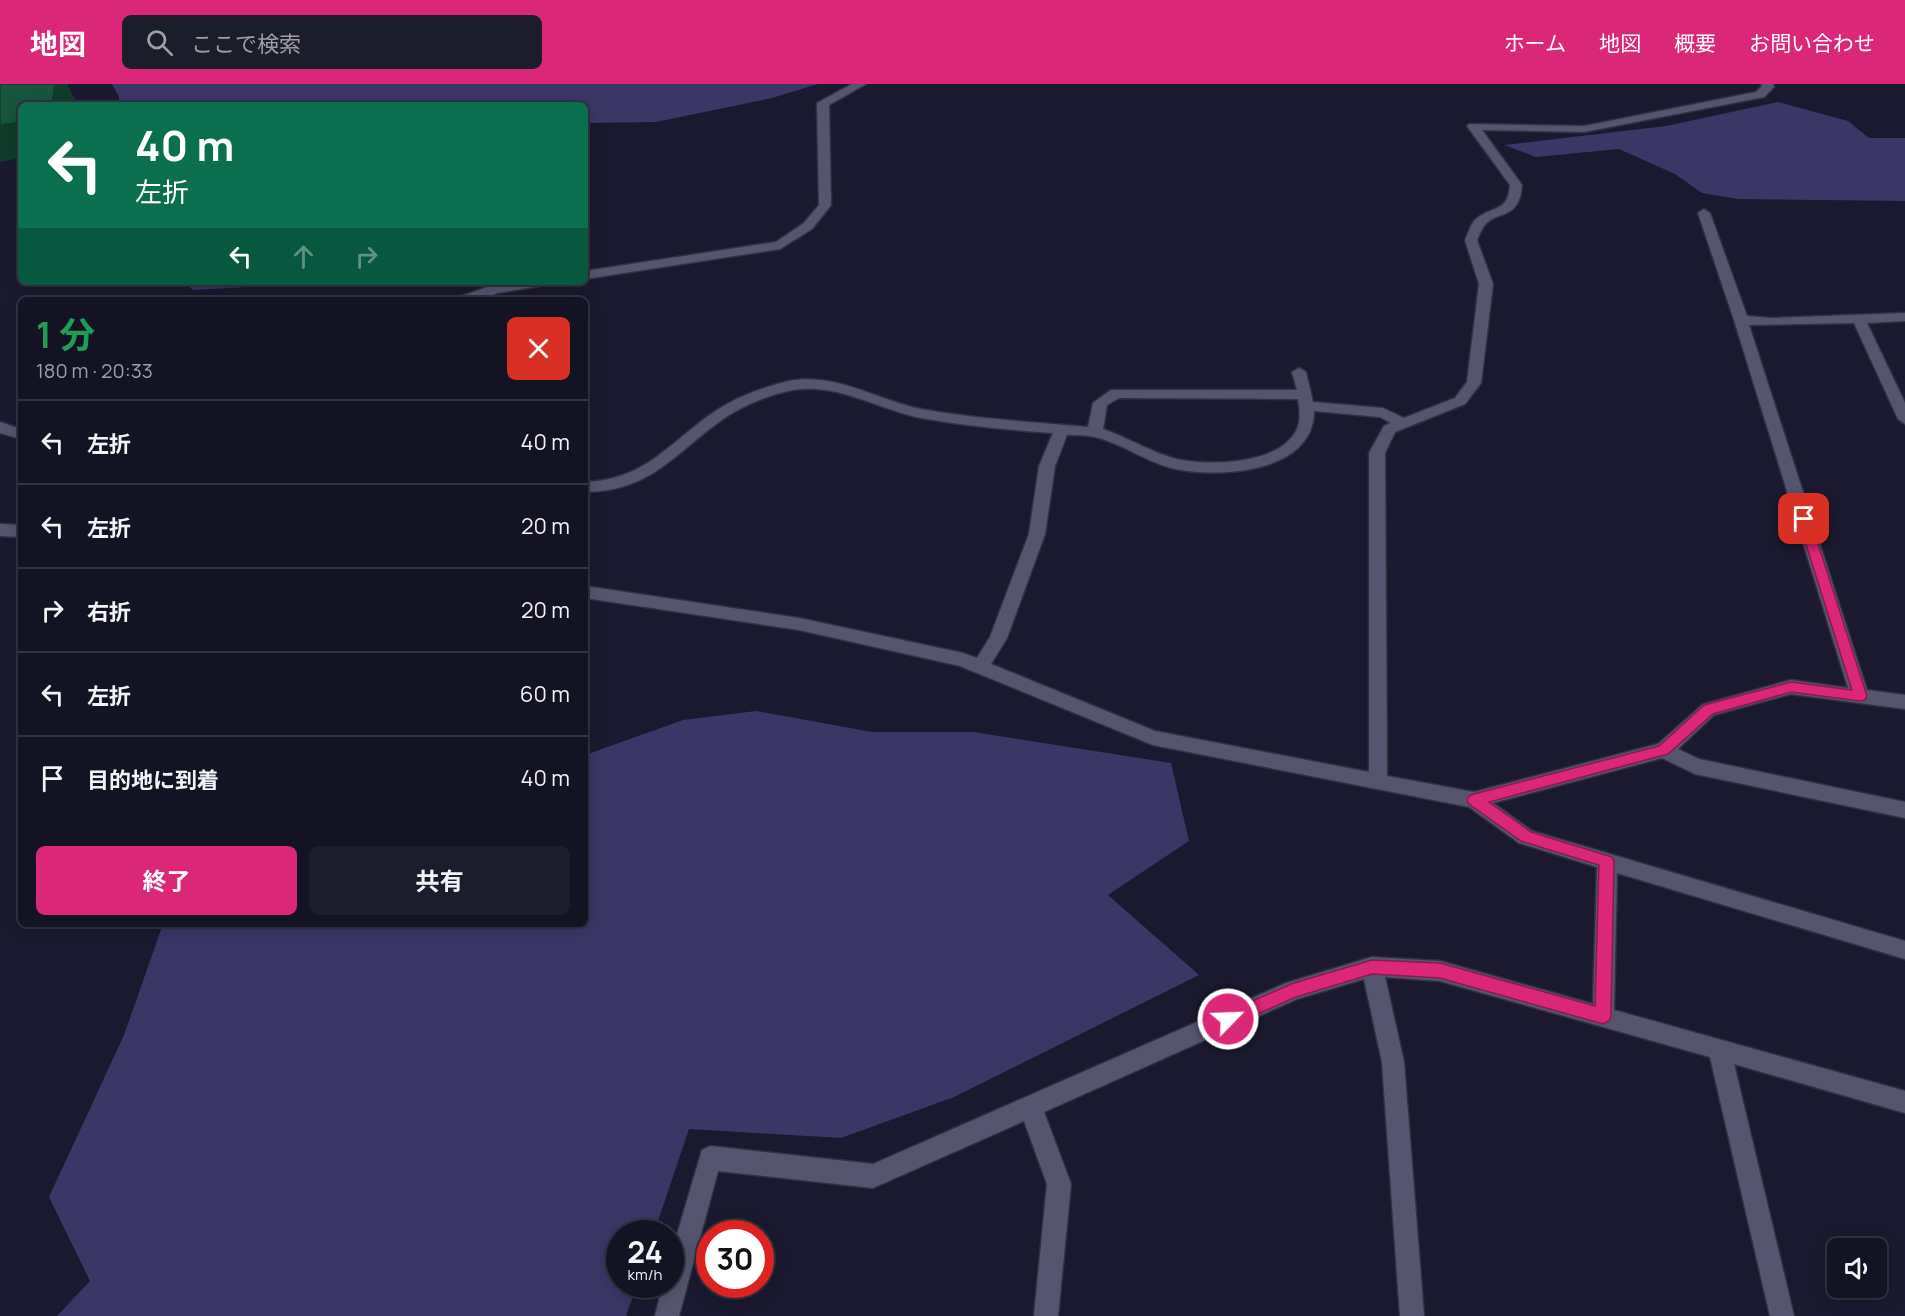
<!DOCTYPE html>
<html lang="ja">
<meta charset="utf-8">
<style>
:root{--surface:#141323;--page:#1d1c2b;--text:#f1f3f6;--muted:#9d9ea6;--line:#333241;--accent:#db2777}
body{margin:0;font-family:Manrope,"Noto Sans JP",sans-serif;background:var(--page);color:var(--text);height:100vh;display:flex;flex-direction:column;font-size:22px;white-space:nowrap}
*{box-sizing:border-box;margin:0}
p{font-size:20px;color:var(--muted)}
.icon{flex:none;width:33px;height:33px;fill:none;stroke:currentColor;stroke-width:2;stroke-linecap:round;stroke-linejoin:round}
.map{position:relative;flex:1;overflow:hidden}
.panel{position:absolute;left:18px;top:213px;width:570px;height:630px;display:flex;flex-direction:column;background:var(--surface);border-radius:9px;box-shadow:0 3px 15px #0003,0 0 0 2px var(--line)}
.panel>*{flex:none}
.banner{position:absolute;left:18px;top:18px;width:570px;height:183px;border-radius:9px;box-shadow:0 3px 15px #0003,0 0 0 2px var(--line);background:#0b6e4f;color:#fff;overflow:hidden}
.fabs{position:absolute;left:1827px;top:1154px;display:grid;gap:12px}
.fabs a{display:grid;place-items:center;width:60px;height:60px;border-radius:9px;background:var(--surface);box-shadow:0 3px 15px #0003,0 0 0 2px var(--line);font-size:30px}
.speed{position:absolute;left:606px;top:1136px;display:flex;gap:12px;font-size:30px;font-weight:700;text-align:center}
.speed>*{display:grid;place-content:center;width:78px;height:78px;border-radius:50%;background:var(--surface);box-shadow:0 3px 15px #0003,0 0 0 2px var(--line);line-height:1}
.speed small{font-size:15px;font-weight:400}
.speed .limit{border:9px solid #d22;background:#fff;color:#111}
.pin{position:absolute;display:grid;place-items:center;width:51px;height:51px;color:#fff;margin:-26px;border-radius:12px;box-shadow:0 3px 9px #0006}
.me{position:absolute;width:66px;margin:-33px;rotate:66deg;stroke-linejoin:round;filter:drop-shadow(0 0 4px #0008)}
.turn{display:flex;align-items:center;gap:21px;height:126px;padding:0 18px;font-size:27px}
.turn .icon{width:78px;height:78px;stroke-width:2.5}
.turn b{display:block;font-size:42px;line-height:51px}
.lanes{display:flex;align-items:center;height:57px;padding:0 18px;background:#0003;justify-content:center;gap:30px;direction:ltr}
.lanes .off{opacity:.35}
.round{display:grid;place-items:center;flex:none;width:63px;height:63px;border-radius:9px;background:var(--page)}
.overview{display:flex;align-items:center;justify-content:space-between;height:102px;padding:0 18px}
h1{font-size:36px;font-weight:700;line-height:45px;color:#1e9e55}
.action{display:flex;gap:12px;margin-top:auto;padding:12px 18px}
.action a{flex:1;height:69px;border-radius:9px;background:var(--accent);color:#fff;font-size:24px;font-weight:700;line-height:69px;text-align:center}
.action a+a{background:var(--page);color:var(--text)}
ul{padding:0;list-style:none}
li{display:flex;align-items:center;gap:18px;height:84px;padding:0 18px;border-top:2px solid var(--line)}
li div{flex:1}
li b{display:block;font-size:22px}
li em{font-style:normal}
header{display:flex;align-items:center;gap:36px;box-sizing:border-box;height:84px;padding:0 30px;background:var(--accent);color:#fff}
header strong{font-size:28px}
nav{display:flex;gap:33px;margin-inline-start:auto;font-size:21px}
.search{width:420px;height:54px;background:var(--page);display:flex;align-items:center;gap:15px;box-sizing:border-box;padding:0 21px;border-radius:9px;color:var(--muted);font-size:22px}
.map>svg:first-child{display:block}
.green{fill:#3b3666}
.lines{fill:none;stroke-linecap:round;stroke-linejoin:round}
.street-casing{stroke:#323142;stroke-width:3}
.street{fill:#56556f;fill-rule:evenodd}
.shaded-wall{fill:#103c2b}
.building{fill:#17563d;stroke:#103c2b;stroke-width:1.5}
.route{fill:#db2777;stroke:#8e194d;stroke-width:1.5}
</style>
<header>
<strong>地図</strong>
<div class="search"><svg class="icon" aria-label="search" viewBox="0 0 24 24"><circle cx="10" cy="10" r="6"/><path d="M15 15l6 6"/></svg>ここで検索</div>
<nav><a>ホーム</a><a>地図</a><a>概要</a><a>お問い合わせ</a></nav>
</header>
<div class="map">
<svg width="1905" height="1232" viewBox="0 0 1905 1232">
<rect width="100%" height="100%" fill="#1a192f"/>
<!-- green -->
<g class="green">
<path d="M112 0H818L772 14 656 38 585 39V21H119V13Z"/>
<path d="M1778 18 1848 37 1869 54H1905V117L1738 115 1702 109 1675 90 1619 65 1536 73 1504 61 1666 42Z"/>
<path d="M184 198H282L283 201 193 206Z"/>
<path d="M756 627 872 648H973L1171 679 1189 757 1108 811 1199 891 954 1013 841 1054 689 1045 654 1149H620V1200H637L626 1232H57L90 1197 49 1113 124 951 163 840H585V671L683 636Z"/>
</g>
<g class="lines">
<!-- street casing -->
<g class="street-casing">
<g id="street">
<path d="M852 0H866L829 21 831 121 812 145 780 165 585 195V187L776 158 804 139 819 121 817 19Z"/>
<path d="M1761 0H1773L1774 3 1764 13 1584 48 1482 46 1522 101C1519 138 1497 125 1484 142 1481 146 1479 152 1477 156L1493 200 1481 299 1465 320 1395 348 1385 369 1387 692 1474 708 1658 660 1702 621 1708 619 1791 596 1848 604 1734 236 1698 129 1704 125 1710 129 1747 232 1771 234 1905 229V237L1867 239 1905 319V340L1898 335 1854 239 1749 241 1867 606 1905 611V625L1791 610 1714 631 1678 665 1699 675 1905 718V734L1695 690 1662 674 1493 719 1532 747 1905 857V875L1617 789 1614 926 1905 1007V1029L1734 980 1794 1232H1770L1710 973 1440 897 1385 893 1404 978 1424 1232H1400L1382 978 1364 895 1297 915 1044 1028 1071 1100 1058 1232H1034L1047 1100 1024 1037 873 1104 718 1087 679 1232H655L663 1200H670V1174L702 1066 710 1062 873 1080 1286 899 1372 873 1440 877 1593 920 1597 783 1519 759 1469 723 1153 661 960 582 799 546 585 514V502L799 534 963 569 977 574 990 553 1029 450 1039 382 1053 349C1009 346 965 342 921 334 876 325 832 295 784 308 764 313 743 322 726 333 675 368 653 407 585 408V398C647 396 670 357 717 326 739 312 764 303 789 297 835 288 877 316 921 325 976 335 1033 338 1088 343L1093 319 1111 306H1297L1292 288 1299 284 1306 288 1313 318 1383 324 1404 334 1455 314 1467 298 1479 200 1465 156C1468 150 1471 139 1476 135 1493 121 1508 129 1510 101L1467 42 1469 40 1584 42 1756 8 1762 2ZM1119 314 1298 315C1300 326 1301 338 1296 347 1278 381 1208 382 1176 375 1151 368 1128 354 1103 345L1107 321ZM1314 327 1380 333 1391 339 1384 342 1369 369V688L1155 647 991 580 1007 554 1045 450 1055 382 1067 351C1076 351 1086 351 1095 353 1121 359 1145 377 1171 384 1216 395 1314 390 1314 327Z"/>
<path d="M514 198H547L545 201 498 209 477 216H457L459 213 490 202Z"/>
<path d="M0 338 21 345V355L0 349Z"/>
<path d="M0 440 21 441V453L0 452Z"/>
</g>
</g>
<!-- street -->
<use href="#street" class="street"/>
</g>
<!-- shaded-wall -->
<g class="shaded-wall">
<path d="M55 0H67L75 15 74 21H52Z"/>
<path d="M21 38V74L0 78V41Z"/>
</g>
<!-- building -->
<path class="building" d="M0 0H55L52 21H21V38L0 41Z"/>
<!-- route -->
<path class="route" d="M1804 431 1810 435 1867 612 1865 616 1860 617 1791 608 1713 630 1668 670 1489 718 1531 748 1612 773 1614 777 1611 932 1609 937 1603 940 1440 894 1372 890 1296 913 1228 943 1222 941 1220 935 1222 930 1294 899 1372 876 1440 879 1595 922 1599 781 1521 757 1469 720 1467 716 1469 712 1474 710 1659 662 1703 622 1708 620 1791 598 1852 606 1798 435Z"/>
</svg>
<div class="fabs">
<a><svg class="icon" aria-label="sound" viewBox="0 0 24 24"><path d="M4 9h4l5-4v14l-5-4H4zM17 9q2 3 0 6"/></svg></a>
</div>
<div class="speed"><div>24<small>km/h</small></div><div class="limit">30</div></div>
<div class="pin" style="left:1804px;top:435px;background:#d93025"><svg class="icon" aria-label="arrive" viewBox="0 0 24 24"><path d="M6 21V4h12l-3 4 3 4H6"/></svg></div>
<svg class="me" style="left:1228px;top:935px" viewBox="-20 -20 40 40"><circle r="17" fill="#db2777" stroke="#fff" stroke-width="3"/><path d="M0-11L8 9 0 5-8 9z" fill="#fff"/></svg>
<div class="banner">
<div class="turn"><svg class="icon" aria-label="left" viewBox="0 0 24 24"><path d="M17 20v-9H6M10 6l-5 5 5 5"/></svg><div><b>40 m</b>左折</div></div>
<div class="lanes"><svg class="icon" aria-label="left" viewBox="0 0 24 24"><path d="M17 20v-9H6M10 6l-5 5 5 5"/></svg><svg class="icon off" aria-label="ahead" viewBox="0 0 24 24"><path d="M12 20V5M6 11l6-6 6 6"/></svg><svg class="icon off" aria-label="right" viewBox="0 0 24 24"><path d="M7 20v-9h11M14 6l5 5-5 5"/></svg></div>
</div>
<section class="panel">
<div class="overview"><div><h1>1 分</h1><p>180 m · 20:33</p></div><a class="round" style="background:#d93025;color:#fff"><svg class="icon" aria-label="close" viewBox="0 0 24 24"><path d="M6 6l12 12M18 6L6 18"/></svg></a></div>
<ul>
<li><svg class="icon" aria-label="left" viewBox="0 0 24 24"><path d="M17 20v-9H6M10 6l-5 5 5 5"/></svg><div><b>左折</b></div><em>40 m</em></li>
<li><svg class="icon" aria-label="left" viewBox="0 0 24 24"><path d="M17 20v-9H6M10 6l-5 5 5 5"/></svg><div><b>左折</b></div><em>20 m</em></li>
<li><svg class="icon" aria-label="right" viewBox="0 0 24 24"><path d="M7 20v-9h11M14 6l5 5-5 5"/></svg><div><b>右折</b></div><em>20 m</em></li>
<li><svg class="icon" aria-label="left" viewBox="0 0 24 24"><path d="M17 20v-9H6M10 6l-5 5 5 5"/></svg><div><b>左折</b></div><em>60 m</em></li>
<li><svg class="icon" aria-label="arrive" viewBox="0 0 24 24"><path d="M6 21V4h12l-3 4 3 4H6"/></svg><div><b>目的地に到着</b></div><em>40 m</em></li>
</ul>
<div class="action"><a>終了</a><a>共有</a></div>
</section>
</div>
